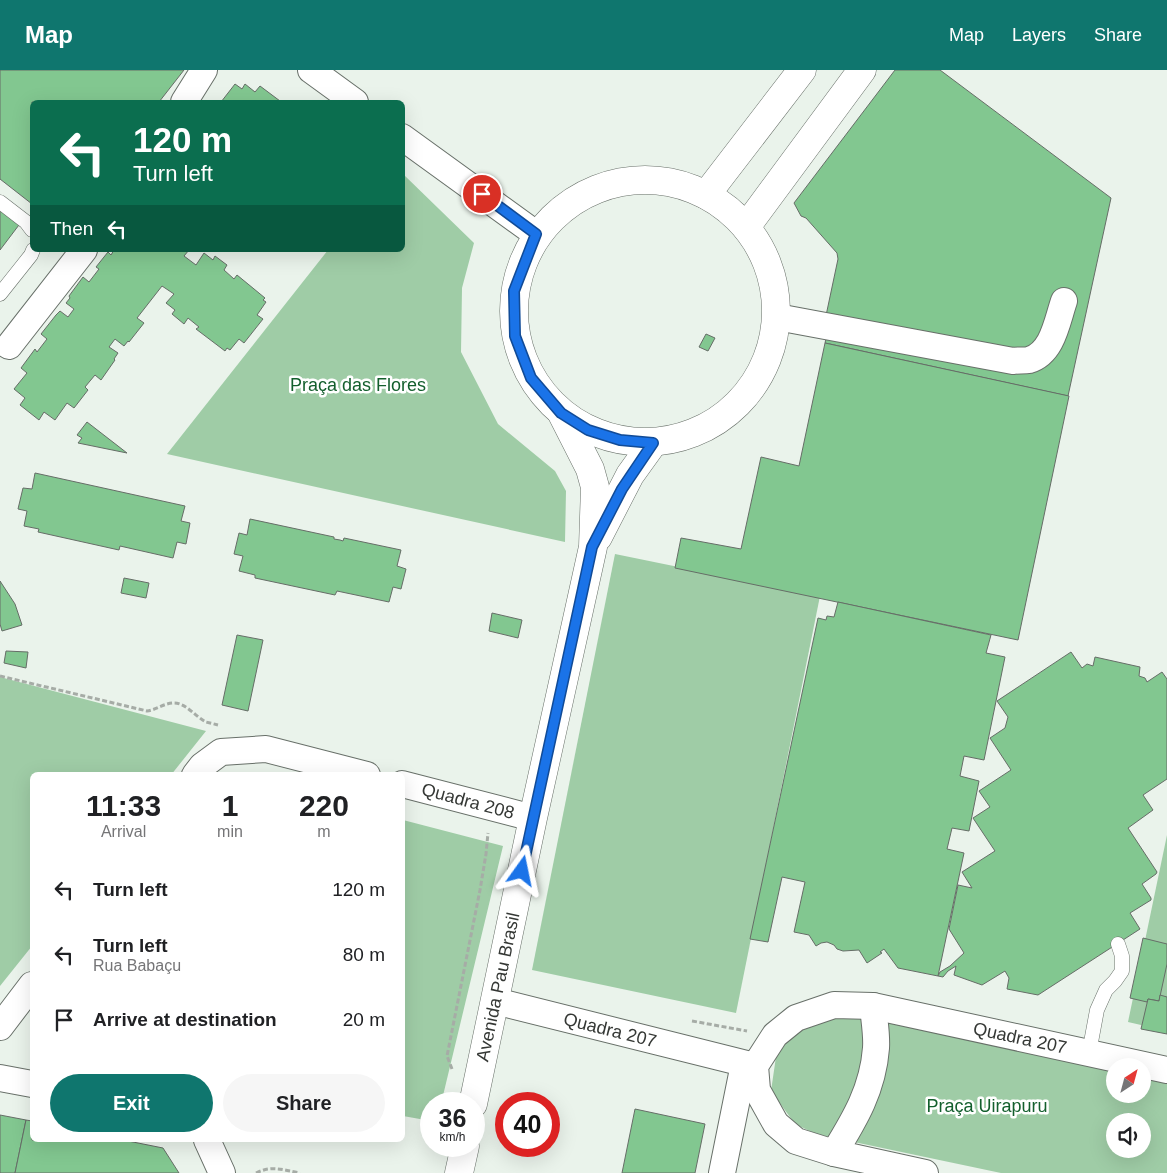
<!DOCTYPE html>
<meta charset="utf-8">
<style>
:root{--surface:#fff;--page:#f6f6f6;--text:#202124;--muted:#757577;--accent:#0f766e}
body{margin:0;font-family:Helvetica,sans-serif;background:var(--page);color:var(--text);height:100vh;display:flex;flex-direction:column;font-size:19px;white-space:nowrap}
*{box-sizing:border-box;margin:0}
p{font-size:16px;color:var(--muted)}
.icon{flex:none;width:28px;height:28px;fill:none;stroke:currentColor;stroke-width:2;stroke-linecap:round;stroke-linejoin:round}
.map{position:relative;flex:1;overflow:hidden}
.side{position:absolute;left:30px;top:702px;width:375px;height:370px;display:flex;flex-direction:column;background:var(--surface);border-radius:8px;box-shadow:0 5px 20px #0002}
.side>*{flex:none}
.top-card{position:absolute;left:30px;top:30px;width:375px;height:152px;border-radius:8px;box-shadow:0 5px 20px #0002;background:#0b6e4f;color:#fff;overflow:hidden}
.needle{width:32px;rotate:36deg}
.tools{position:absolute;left:1106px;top:988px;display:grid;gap:10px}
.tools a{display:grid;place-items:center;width:45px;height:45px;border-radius:50%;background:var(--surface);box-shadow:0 5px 20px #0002;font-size:25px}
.speed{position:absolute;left:420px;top:1022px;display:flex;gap:10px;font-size:25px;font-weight:700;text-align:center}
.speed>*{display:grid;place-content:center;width:65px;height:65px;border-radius:50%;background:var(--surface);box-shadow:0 5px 20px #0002;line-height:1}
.speed small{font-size:12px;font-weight:400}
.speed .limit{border:8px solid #d22;background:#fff;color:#111}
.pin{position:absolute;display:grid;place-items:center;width:42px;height:42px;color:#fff;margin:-21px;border:2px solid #fff;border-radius:50%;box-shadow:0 1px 5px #0007}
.me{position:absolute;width:55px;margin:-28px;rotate:12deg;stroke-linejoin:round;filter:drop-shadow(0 0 4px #0008)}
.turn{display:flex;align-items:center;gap:18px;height:105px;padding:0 20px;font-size:22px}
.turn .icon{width:65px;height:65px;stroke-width:2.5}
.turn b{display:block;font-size:35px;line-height:42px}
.then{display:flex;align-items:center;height:48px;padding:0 20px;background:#0003;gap:10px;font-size:19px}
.eta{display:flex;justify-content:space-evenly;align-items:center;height:85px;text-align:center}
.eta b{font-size:30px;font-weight:800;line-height:35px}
.primary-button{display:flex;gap:10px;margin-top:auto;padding:10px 20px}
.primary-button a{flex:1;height:58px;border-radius:30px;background:var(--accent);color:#fff;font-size:20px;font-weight:800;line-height:58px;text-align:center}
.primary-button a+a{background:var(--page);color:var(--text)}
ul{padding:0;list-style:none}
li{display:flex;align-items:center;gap:15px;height:65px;padding:0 20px}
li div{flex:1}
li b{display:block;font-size:19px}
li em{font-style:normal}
header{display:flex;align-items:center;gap:30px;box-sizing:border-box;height:70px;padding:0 25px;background:var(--accent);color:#fff}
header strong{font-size:24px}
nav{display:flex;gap:28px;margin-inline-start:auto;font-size:18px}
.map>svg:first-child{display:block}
.green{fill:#9fcca6;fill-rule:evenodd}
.building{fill:#82c790;stroke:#666d67}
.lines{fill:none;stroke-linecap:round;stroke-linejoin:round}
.service-casing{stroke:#687069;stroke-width:15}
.minor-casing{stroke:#687069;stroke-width:28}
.tertiary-casing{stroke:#687069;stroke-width:29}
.path{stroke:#a6aca6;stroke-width:3;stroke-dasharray:5 2.5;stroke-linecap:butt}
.service{stroke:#fff;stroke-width:14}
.minor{stroke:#fff;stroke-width:26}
.tertiary{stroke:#fff;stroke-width:28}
.route-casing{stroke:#114b97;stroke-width:12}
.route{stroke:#1a73e8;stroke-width:9}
.labels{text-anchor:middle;stroke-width:5;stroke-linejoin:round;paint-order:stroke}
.park-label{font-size:18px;fill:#135f2d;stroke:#fff}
.street-label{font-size:18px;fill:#353835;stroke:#fff}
</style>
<header>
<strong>Map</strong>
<nav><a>Map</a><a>Layers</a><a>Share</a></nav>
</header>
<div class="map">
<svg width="1167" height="1103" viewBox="0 0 1167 1103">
<rect width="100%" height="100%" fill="#eaf3eb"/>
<!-- green -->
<g class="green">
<path d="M403 104 474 173 462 218 461 282 498 354 555 401 566 421 565 472 167 384 328 180H402Z"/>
<path d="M615 484 820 526 736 943 532 900Z"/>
<path d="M0 607 206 661 171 705H32V876L0 916Z"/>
<path d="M403 750 503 776 441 1034H431V1051L403 1046Z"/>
<path d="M1167 765V961L1128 952Z"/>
<path d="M847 943 1115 999V1024H1142L1143 1005 1167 1010V1103H1001L816 1064 795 1054 771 1021 778 973 806 944ZM1115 1051H1142V1079H1115Z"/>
</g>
<!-- building -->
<g class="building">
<path d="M0 0H184L159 32H32V134L0 109Z"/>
<path d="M895 0H940L1111 128 1068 326 825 273 829 256 824 255 838 189 837 183 806 148 801 146 794 133Z"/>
<path d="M235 14 242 19 245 14 255 22 260 16 280 31 279 32H221Z"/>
<path d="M0 128 25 147 0 180Z"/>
<path d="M114 180H189L184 186 196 195 204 183 213 190 215 186 227 195 224 200 234 209 237 205 265 228 263 230 266 232 257 245 263 249 244 273 239 269 230 280 227 278 225 281 196 259 199 257 188 248 184 254 172 244 175 240 166 233 174 224 162 216 137 248 144 253 129 272 128 271 124 276 115 269 109 277 118 283 114 289 115 290 101 310 95 305 85 317 88 320 74 338 67 333 55 350 44 342 39 350 20 335 25 328 14 319 27 303 21 298 35 279 37 282 47 269 41 264 56 245 60 241 68 247 74 239 66 233 70 228 69 226 83 207 89 212 99 199 96 197 108 182 111 185Z"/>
<path d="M706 264 715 268 708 281 699 277Z"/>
<path d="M825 273 1069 326 1018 570 675 498 681 468 741 479 761 387 799 396Z"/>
<path d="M87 352 127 383 78 373 82 368 77 365Z"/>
<path d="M35 403 185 436 181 451 190 453 186 474 177 472 173 488 120 476 119 480 38 462 39 459 24 456 27 441 18 439 23 418 32 419Z"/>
<path d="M250 449 334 467V469L340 470 343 471 344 468 401 480 397 496 406 499 401 519 393 517 389 532 337 521 335 525 255 508V505L239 501 243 486 234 484 239 463 247 465Z"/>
<path d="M124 508 149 513 146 528 121 523Z"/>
<path d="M0 511 15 534 22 555 2 561 0 554Z"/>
<path d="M838 532 991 565 986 583 1005 587 984 690 964 686 960 706 979 711 969 761 952 758 947 779 964 783 938 906 898 898 884 879 880 882 882 883 867 893 859 880 843 881 837 879 834 875 827 872 821 873 816 876 809 865 794 862 805 812 782 807 768 872 750 869 818 548 826 550 827 546 834 547Z"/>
<path d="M492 543 522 550 518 568 489 561Z"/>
<path d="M237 565 263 570 248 641 222 635Z"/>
<path d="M6 581 28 582 26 598 4 593Z"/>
<path d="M1071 582 1082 598 1087 594 1093 596 1095 587 1140 597 1139 606 1145 608 1147 612 1162 602 1167 609V709L1143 725 1153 740 1128 758 1157 802 1156 804 1142 814 1151 828V830L1130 843 1140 859 1038 925 1007 919 1009 908 1005 901 982 915 954 905 956 896 948 901 943 907 938 906 940 902 950 896 964 883 949 859 958 815 972 818 962 802 995 781 973 748 990 737 979 721 1011 700 990 668 1005 658 1008 647 997 631Z"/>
<path d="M1143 868 1167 874V894L1159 931 1148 929 1147 932 1130 928Z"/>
<path d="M1160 925 1167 927V964L1141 959 1148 929 1159 931Z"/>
<path d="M635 1039 705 1054 695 1103H622Z"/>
<path d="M0 1045 26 1050 15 1103H0Z"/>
<path d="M26 1050 32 1051V1070H123L163 1078 179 1103H15Z"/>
</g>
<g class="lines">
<!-- service casing -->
<g class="service-casing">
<g id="service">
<path d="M0 132 26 152 32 160"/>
<path d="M0 224 31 185 33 180"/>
<path d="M1089 983 1097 940 1106 920 1115 911 1122 901V886L1118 874"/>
</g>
</g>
<!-- minor casing -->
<g class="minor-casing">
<g id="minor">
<path d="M311 0 355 32"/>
<path d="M184 32 204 0"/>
<path d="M402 67 536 164"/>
<path d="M777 247 1013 291C1018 290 1024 291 1029 290 1053 283 1057 251 1064 231"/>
<path d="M9 276 84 180"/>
<path d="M195 705 202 696 221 682 266 679 367 705"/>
<path d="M402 714 533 748"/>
<path d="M495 931 755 996"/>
<path d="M0 957 32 915"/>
<path d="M0 1008 32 1014"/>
<path d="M207 1070 222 1103"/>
<path d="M834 1083C855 1049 873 1019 876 978 877 964 874 949 873 936"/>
<path d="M722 1103 744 994"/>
<path d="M925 1103 834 1083 796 1071 776 1054 757 1020 755 996 775 965 796 948 834 935 873 936 1167 1000"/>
</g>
</g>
<!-- tertiary casing -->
<g class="tertiary-casing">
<g id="tertiary">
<circle cx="645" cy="241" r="131"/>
<path d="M706 125 802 0"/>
<path d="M746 157 862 0"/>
<path d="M598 467 630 405 653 373"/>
<path d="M473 1034 533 748 593 477 595 417 590 399 562 344"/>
<path d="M459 1103 465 1076"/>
</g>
</g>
<!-- path -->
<g class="path">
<path d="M0 606 147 641C156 640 164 633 174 633 186 633 196 647 206 652 210 653 214 654 218 655"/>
<path d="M692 951 747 961"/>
<path d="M452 999 447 986 480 820 486 784 488 763"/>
<path d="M256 1103C272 1095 283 1100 300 1103"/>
</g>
<!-- service -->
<use href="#service" class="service"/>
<!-- minor -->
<use href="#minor" class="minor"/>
<!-- tertiary -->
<use href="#tertiary" class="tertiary"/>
</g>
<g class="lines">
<!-- route casing -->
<g class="route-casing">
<path id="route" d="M482 124 536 164 514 221 515 266 531 308 561 343 588 360 620 370 653 373 622 419 592 477 522 801"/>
</g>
<!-- route -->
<use href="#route" class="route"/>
</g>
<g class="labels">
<!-- park labels -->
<g class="park-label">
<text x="358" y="321">Praça das Flores</text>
<text x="987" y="1042">Praça Uirapuru</text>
</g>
<!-- street labels -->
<g class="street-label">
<text transform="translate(468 731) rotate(15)" y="6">Quadra 208</text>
<text transform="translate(498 917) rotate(-78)" y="6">Avenida Pau Brasil</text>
<text transform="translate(610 960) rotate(14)" y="6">Quadra 207</text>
<text transform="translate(1020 968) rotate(12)" y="6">Quadra 207</text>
</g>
</g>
</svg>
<div class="tools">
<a><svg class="needle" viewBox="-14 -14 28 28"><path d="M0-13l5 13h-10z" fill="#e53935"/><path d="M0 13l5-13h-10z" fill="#757577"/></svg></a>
<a><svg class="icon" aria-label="sound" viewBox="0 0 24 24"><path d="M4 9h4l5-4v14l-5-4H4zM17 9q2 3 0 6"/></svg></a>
</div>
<div class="speed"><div>36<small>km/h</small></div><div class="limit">40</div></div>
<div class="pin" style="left:482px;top:124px;background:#d93025"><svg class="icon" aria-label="arrive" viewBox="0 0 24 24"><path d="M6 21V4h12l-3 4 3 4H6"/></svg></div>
<svg class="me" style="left:522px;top:801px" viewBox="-20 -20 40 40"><path d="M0-17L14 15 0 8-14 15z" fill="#1a73e8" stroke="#fff" stroke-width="4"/></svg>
<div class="top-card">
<div class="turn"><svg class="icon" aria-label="left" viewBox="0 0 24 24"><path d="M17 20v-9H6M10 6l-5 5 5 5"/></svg><div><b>120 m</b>Turn left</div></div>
<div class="then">Then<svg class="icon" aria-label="left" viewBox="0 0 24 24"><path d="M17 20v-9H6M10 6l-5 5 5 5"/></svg></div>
</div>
<section class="side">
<div class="eta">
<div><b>11:33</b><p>Arrival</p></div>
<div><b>1</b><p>min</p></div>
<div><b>220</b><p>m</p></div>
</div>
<ul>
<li><svg class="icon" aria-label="left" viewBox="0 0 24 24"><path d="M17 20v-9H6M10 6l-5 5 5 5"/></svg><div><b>Turn left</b></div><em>120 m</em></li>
<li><svg class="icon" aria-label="left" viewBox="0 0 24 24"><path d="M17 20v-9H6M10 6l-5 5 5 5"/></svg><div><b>Turn left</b><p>Rua Babaçu</p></div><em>80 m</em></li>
<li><svg class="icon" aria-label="arrive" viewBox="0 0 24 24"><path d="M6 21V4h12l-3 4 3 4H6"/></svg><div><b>Arrive at destination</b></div><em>20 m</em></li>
</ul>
<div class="primary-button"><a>Exit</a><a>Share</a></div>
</section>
</div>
